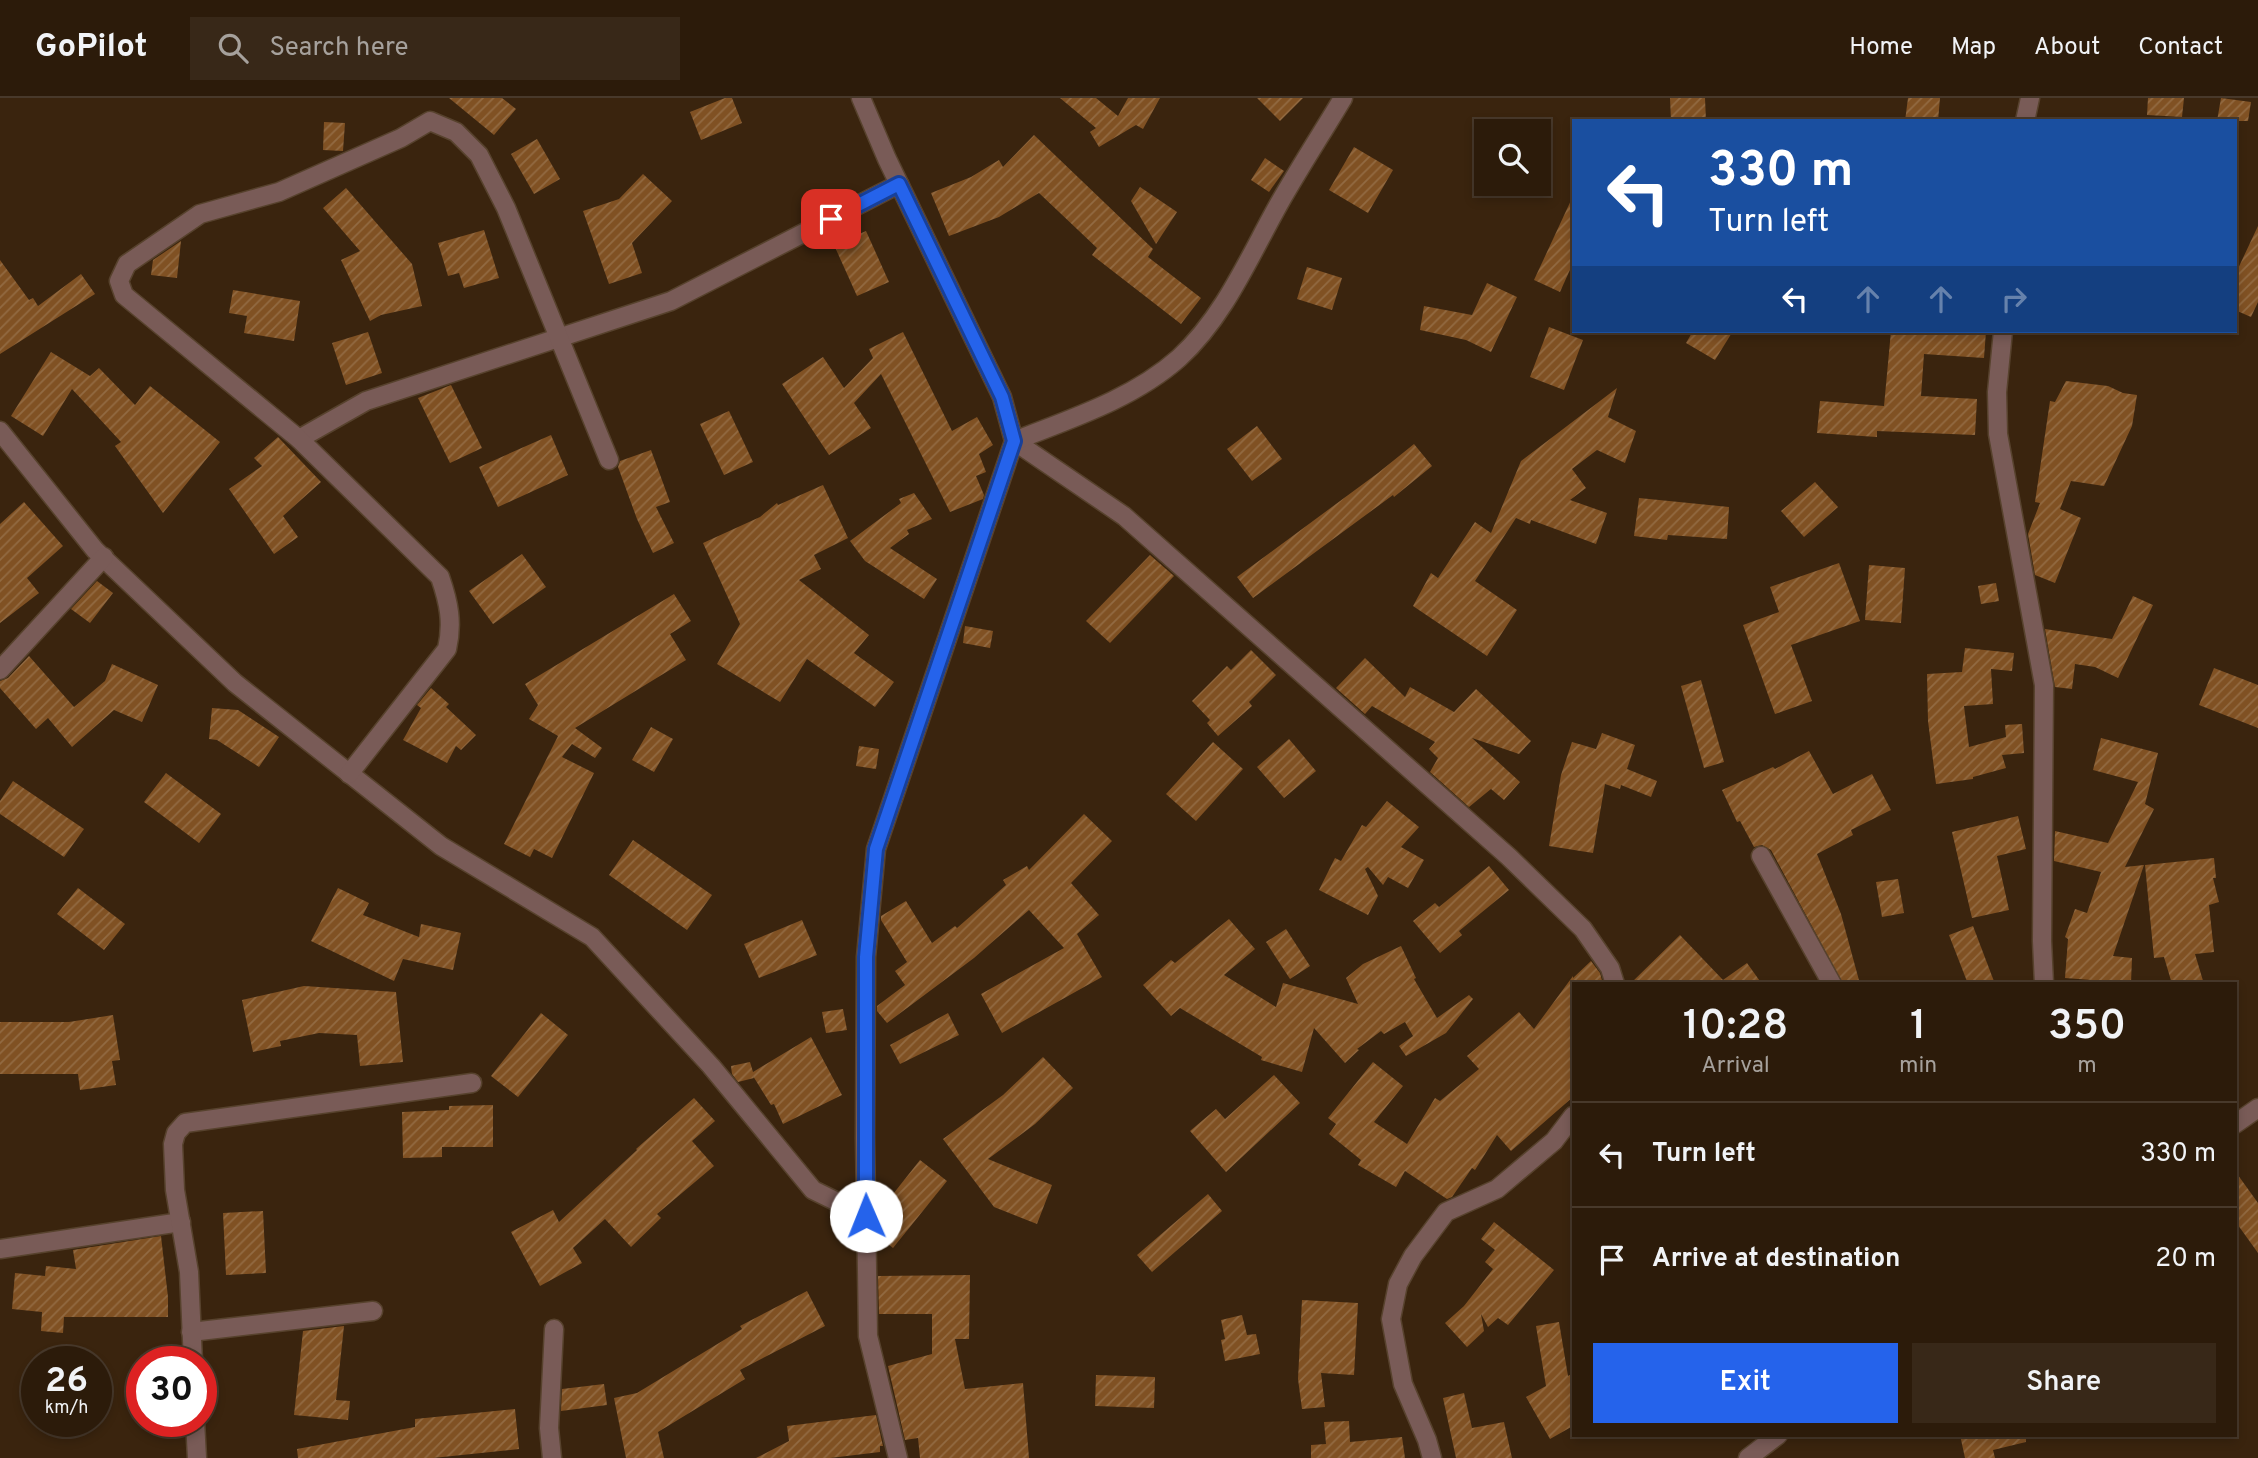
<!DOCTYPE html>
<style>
:root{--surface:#2c1b0a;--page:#382818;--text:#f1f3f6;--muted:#a6a19c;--line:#48392b;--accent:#2563eb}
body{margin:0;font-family:Overpass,sans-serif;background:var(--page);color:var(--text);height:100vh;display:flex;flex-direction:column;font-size:26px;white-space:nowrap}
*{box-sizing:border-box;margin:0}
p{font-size:23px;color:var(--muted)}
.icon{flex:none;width:38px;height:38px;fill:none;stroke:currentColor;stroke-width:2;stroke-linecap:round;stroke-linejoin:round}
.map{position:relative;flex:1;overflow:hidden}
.panel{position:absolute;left:1572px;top:884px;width:665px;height:455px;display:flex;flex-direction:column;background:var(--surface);border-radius:0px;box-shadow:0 4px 10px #0003,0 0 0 2px var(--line)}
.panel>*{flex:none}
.top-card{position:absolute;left:1572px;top:21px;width:665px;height:214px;border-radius:0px;box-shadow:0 4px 10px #0003,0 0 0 2px var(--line);background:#1a4fa0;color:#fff;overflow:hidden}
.buttons{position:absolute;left:1474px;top:21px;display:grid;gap:14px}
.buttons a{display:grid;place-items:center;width:77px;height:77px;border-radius:0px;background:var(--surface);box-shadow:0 4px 10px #0003,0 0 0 2px var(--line);font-size:35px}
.speed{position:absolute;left:21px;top:1248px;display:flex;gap:14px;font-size:35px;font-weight:700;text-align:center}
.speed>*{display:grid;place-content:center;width:91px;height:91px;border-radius:50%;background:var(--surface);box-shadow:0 4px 10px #0003,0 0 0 2px var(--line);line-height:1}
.speed small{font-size:18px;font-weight:400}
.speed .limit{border:10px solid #d22;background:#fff;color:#111}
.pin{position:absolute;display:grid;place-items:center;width:60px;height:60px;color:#fff;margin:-30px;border-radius:14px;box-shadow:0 4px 10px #0006}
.me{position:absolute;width:77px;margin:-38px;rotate:359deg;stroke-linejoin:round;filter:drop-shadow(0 0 5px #0008)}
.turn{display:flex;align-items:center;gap:24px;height:147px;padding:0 21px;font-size:32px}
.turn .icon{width:91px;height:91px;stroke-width:2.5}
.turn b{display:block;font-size:49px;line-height:60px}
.lanes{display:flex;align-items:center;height:66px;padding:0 21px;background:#0003;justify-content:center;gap:35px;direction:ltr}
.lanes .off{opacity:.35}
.eta{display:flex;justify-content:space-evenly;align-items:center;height:119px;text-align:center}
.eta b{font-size:42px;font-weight:600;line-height:49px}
.cta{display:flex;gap:14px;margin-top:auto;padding:14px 21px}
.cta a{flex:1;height:80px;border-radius:0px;background:var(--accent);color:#fff;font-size:28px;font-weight:600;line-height:80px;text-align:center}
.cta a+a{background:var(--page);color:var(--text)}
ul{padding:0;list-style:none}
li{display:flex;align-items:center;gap:21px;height:105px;padding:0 21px;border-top:2px solid var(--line)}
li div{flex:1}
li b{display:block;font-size:26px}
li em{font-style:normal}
header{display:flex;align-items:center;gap:42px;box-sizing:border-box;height:98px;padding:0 35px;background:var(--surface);border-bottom:2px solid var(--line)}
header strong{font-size:33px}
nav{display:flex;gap:38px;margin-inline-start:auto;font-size:24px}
.search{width:490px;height:63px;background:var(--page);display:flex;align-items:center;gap:18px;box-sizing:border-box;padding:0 24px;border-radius:0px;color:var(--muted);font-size:26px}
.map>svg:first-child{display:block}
.building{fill:url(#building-hatch)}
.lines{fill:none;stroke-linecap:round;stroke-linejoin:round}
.minor-casing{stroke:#57422d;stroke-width:21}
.minor{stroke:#795b57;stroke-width:18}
.route-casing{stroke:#184099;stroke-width:18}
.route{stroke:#2563eb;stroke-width:12}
</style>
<header>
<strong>GoPilot</strong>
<div class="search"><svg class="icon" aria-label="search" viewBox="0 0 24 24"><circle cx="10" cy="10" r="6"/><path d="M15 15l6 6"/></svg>Search here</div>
<nav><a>Home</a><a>Map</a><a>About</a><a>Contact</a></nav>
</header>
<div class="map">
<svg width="2258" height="1360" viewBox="0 0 2258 1360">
<defs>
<pattern id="building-hatch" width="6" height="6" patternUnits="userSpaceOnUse" patternTransform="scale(1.75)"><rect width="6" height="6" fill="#805123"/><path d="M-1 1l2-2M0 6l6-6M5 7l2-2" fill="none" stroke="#926a42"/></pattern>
</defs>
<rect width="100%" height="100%" fill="#3a240e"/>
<!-- building -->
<g class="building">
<path d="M449 0H502L516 11 494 37Z"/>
<path d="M725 0H732L742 25 701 42 690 14Z"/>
<path d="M1060 0H1096L1118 18 1128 0H1160L1143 31 1136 27 1099 49 1090 34 1096 30Z"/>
<path d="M1257 0H1303L1280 23Z"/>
<path d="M1670 0H1705L1706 23H1671Z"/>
<path d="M1908 0H1940L1938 23H1905Z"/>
<path d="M2148 0H2184L2182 19 2147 17Z"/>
<path d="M2221 0 2251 4 2248 23H2217Z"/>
<path d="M324 24 345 25 343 53 323 52Z"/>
<path d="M1034 37 1153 151 1148 159 1201 200 1181 226 1092 157 1097 150 1039 95 999 119 949 138 931 95 971 79 999 62 1003 69Z"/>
<path d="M537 41 560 81 534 96 511 56Z"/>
<path d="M1354 49 1393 72 1368 115 1329 92Z"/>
<path d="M1265 60 1284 73 1269 94 1251 82Z"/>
<path d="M643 76 672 103 632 145 642 175 609 186 583 113 619 101Z"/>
<path d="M1140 89 1177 114 1156 146 1131 103Z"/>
<path d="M346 90 412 166 422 208 381 217 370 223 341 162 360 153 323 110Z"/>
<path d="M1573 98V165L1560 194 1534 182Z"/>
<path d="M2258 128V204L2251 219 2235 212V177Z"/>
<path d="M484 132 499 180 464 190 459 175 448 178 438 145Z"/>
<path d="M866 133 889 184 857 198 834 147Z"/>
<path d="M181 143 177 180 151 177 153 162Z"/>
<path d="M0 162 29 202 33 200 38 208 81 176 95 196 0 256Z"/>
<path d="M1307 169 1342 180 1332 212 1297 201Z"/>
<path d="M1487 185 1517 199 1491 254 1466 242 1420 232 1424 208 1472 217Z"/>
<path d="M233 192 300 203 294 243 244 235 247 218 229 215Z"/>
<path d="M1549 229 1583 242 1564 292 1530 279Z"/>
<path d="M1693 233H1733L1715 262 1686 245Z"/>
<path d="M1891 233H1986L1984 260 1924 256 1921 298 1977 301 1975 337 1877 333V339L1817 335 1820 303 1884 308Z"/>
<path d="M368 234 382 275 346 287 332 245Z"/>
<path d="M903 234 952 333 977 319 993 347 979 356 986 374 976 378 984 397 983 401 950 414 881 276 854 305 871 330 829 357 782 286 823 259 844 290 873 260 869 251Z"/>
<path d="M51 254 90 278 99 270 135 307 150 288 220 344 163 415 115 348 121 344 72 291 43 338 11 318Z"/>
<path d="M2066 283 2108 288 2123 295 2137 297 2132 328 2104 388 2071 383 2060 411 2081 420 2055 485 2035 477 2028 436 2040 405 2035 404 2050 303 2055 304Z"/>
<path d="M451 287 482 350 450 365 418 300Z"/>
<path d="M1617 290 1608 319 1636 333 1625 365 1597 352 1572 371 1586 390 1570 402 1607 415 1596 446 1531 422 1530 426 1516 420 1475 483 1517 512 1487 558 1413 508 1431 475 1438 480 1475 424 1491 435 1521 363Z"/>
<path d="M729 313 753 364 724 377 700 326Z"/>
<path d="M1257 328 1282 361 1252 383 1227 351Z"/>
<path d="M551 337 568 377 498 409 479 369Z"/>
<path d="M278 339 321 384 283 418 298 439 274 456 229 391 262 368 254 360Z"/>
<path d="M1414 346 1432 368 1394 399 1393 397 1253 500 1237 479 1378 375Z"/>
<path d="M651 352 670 404 656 409 674 445 653 455 637 421 618 369 620 363Z"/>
<path d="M1815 384 1838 409 1804 439 1781 413Z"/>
<path d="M823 387 848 440 814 457 821 471 799 482 869 537 854 555 894 584 875 609 807 561 780 604 717 566 740 526 703 445 760 419 777 405 778 407Z"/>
<path d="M914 395 932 421 907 432 909 436 890 450 937 481 924 501 865 463 850 443 901 405 899 401Z"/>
<path d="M1639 400 1729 409 1727 441 1668 437 1667 442 1634 438Z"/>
<path d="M24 404 63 448 27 480 39 495 0 525V426Z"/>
<path d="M522 456 546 489 493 526 469 493Z"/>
<path d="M1150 457 1174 478 1110 545 1086 523Z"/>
<path d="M1839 465 1860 523 1791 547 1812 603 1775 616 1743 527 1779 514 1770 489Z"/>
<path d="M1869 467 1905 470 1901 525 1865 522Z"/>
<path d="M97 483 113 495 90 525 71 511Z"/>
<path d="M1996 485 1999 503 1981 506 1978 488Z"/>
<path d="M674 496 691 523 670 536 686 562 575 630 602 650 595 660 572 646 562 659 594 675 552 760 534 751 530 759 504 746 558 638 529 621 538 607 525 586Z"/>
<path d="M2133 498 2153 507 2118 580 2095 569 2075 566 2072 591 2055 589 2045 531 2112 541Z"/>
<path d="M965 528 993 533 990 550 963 545Z"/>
<path d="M1965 550 2014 555 2012 573 1991 571 1993 606 1964 608 1969 649 2006 639 2005 627 2022 626 2024 655 2002 657 2006 670 1973 679V681L1936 686 1928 623 1927 576 1962 574Z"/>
<path d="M1251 552 1276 577 1249 604 1252 608 1218 638 1207 625 1210 622 1192 603 1227 568 1231 572Z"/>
<path d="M29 558 74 609 105 583 112 566 158 587 142 624 114 612 72 649 48 620 36 631 0 590V583L8 580Z"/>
<path d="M1365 560 1405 599 1410 589 1454 614 1476 591 1531 643 1519 656 1472 640 1520 684 1504 702 1491 691 1469 709 1430 674 1438 660 1429 651 1435 644 1372 608 1365 616 1336 590Z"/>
<path d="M2214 570 2258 587V630L2199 607Z"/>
<path d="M1701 582 1724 664 1704 670 1681 588Z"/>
<path d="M431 590 449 606 446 609 476 637 461 652 456 648 447 665 403 642 421 610 417 607Z"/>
<path d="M212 610 238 612 279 639 259 669 217 642 209 641Z"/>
<path d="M651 629 673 641 654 674 632 662Z"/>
<path d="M1602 635 1635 647 1627 671 1657 683 1651 699 1621 687 1620 691 1605 686 1593 755 1549 748 1561 677 1572 644 1596 651Z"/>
<path d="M2101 640 2158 655 2145 706 2154 711 2125 769 2144 767 2113 858 2132 860 2131 885 2065 880 2068 841 2065 839 2075 811 2087 815 2101 774 2054 763 2055 733 2108 745 2138 684 2093 672Z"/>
<path d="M1289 641 1316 673 1284 700 1257 669Z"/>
<path d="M1213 644 1243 671 1196 723 1166 696Z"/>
<path d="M859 648 879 651 876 671 856 668Z"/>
<path d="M1809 653 1833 696 1872 676 1891 712 1851 732 1853 737 1817 756 1841 816 1860 886H1843L1771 752 1762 747 1754 749 1740 723 1737 724 1722 692 1773 669 1775 671Z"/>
<path d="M166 675 221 716 199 745 144 704Z"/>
<path d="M13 683 84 731 64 759 0 716V703Z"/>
<path d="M1387 703 1419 729 1401 749 1424 762 1408 790 1388 779 1383 787 1368 769 1365 771 1378 798 1368 817 1319 792 1335 760 1341 763 1362 727 1366 729Z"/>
<path d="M1084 716 1112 743 1071 785 1099 817 1077 836 1102 879 1002 935 981 896 1064 850 1029 812 974 860 887 925 877 913V908L905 887 895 873 907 864 881 822V818L906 803 932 845 955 828 957 830 1006 787 1003 782 1027 768 1029 772Z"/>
<path d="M2018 718 2026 751 1997 758 2009 812 1972 820 1952 734Z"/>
<path d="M633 742 712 797 687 832 609 777Z"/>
<path d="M2214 760 2216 780H2213L2219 804 2209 807 2214 854 2195 856 2204 886H2172L2164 859 2154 860 2145 767Z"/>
<path d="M1489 768 1509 792 1459 833 1462 837 1440 855 1413 823 1435 805 1439 809Z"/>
<path d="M1898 781 1904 815 1882 819 1876 784Z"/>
<path d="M78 790 125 826 104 852 57 816Z"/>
<path d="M338 790 369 805 363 817 419 839 421 826 461 835 453 872 403 861 394 883 311 843Z"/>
<path d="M1229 821 1255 851 1224 877 1276 909 1283 885 1358 906 1346 880 1363 866 1401 848 1416 880 1414 881 1437 920 1469 897 1473 901 1446 935 1406 958 1399 948 1413 938 1405 924 1384 936 1381 933 1357 951 1359 952 1345 965 1314 930 1302 974 1261 962 1262 959 1180 910 1171 918 1143 887 1171 862 1175 865Z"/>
<path d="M802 822 817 857 759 880 744 846Z"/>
<path d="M1973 828 1995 886H1968L1949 837Z"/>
<path d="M1286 831 1310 868 1290 881 1266 844Z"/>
<path d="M1680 837 1723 882 1747 865 1762 886H1630Z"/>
<path d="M1591 863 1600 875 1603 886H1573V999L1511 1053 1497 1037 1475 1072 1472 1070 1452 1099 1447 1101 1405 1073 1396 1089 1358 1067 1361 1062 1329 1036 1336 1026 1328 1020 1373 964 1403 988 1374 1024 1407 1046 1435 1000 1440 1003 1479 971 1467 958 1519 914 1534 931 1573 878V880Z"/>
<path d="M304 888 396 894 403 964 360 968 357 937 319 935 280 943 281 948 253 954 242 902Z"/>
<path d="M843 911 847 932 826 935 822 914Z"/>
<path d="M541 915 568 937 518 999 491 978Z"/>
<path d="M948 915 959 937 900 966 890 947Z"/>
<path d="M113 917 120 962 112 963 116 987 80 992 78 976H0V924H69Z"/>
<path d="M811 939 842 997 783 1026 774 1006 771 1007 753 978 754 980 738 984 732 976 731 968 750 964 753 974Z"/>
<path d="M1043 959 1073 990 1035 1026 988 1061 1052 1087 1037 1126 994 1109 943 1041 1003 997Z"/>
<path d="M1274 977 1300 1005 1226 1074 1190 1033 1216 1011 1225 1021Z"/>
<path d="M694 1000 715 1023 692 1043 714 1068 657 1116 661 1120 631 1149 605 1121 573 1150 582 1165 540 1188 511 1134 553 1112 559 1124 637 1052 636 1051Z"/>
<path d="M493 1007V1049H442V1059L403 1060 402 1014 449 1012V1008Z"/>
<path d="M920 1062 947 1083 893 1150 878 1138V1115Z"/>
<path d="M2235 1073 2258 1105V1155L2235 1123Z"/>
<path d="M1208 1096 1222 1113 1152 1174 1137 1157Z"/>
<path d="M263 1113 266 1175 226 1177 223 1115Z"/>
<path d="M1494 1124 1554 1172 1508 1227 1498 1220 1488 1229 1481 1216 1484 1233 1467 1249 1445 1225 1464 1208 1493 1171 1485 1164 1495 1152 1481 1141Z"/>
<path d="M161 1138 168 1199V1219H64L63 1235 41 1233 42 1214 12 1211 15 1175 45 1178 46 1168 76 1171 73 1152Z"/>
<path d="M970 1177 969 1241H955L965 1291 1023 1285 1029 1360H920L918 1340 905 1342 888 1268 932 1256V1216H879L878 1178Z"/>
<path d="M807 1193 825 1228 740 1272 745 1281 658 1334 664 1360H626L614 1300 637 1295 742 1231 740 1228Z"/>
<path d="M1302 1202 1358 1205 1354 1277 1321 1275 1325 1309 1302 1311 1298 1281Z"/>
<path d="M1242 1217 1247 1237 1256 1236 1260 1256 1225 1263 1221 1242 1225 1241 1221 1222Z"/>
<path d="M1559 1224 1568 1278 1573 1275V1328L1550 1341 1526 1299 1546 1288 1536 1228Z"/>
<path d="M344 1228 336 1302 350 1303 348 1322 294 1317 303 1233Z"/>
<path d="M1096 1277 1155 1279 1154 1310 1095 1308Z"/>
<path d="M604 1286 607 1307 561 1313 562 1291Z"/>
<path d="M1464 1295 1472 1330 1504 1324 1512 1360H1456L1443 1300Z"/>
<path d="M515 1311 519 1351 433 1360H298L297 1351 415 1329V1321Z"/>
<path d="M876 1317 883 1348H880V1354L830 1360H756L789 1343 787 1328Z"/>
<path d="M1349 1323 1350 1344 1402 1339 1405 1360H1311V1347L1326 1346 1324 1324Z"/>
<path d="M1960 1337H2026V1344L1993 1352 1995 1360H1965Z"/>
</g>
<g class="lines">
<!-- minor casing -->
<g class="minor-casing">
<g id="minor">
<path d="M861 0 887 61 1002 299 1014 343 876 751 866 859 865 1040 868 1238 898 1360"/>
<path d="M2025 23 2030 0"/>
<path d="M2003 233 1997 294 1998 336 2044 587 2042 843 2044 886"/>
<path d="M0 333 95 452 235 585 441 748 592 839 711 968 813 1092 866 1118"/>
<path d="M299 341 366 303 671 203 899 86"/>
<path d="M1014 343 1124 418 1509 759 1583 831 1610 870 1615 886"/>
<path d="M1014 343C1070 321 1133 301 1179 260 1225 218 1250 157 1280 104 1300 69 1322 35 1343 0"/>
<path d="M0 572 104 459"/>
<path d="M349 676 447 551C453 525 449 505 440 479L299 341 124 197 119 183 127 166 200 116 279 94 401 40 430 23 456 34 479 57 506 110 609 362"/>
<path d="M1761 758 1832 886"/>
<path d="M2235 1026 2258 1010"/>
<path d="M0 1151 181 1124"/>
<path d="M191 1234 373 1213"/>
<path d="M193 1264 189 1174 175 1092 173 1046 176 1035 185 1025 472 985"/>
<path d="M195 1323 197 1360"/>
<path d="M552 1360 549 1330 554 1231"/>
<path d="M1432 1360 1427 1342 1403 1286 1391 1221 1398 1186 1413 1158 1446 1114 1497 1091 1554 1043 1573 1018"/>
<path d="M1748 1360 1778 1337"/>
</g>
</g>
<!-- minor -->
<use href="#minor" class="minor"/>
</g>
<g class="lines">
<!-- route casing -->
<g class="route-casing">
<path id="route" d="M831 121 899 86 1002 299 1014 343 876 751 866 859V1118"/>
</g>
<!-- route -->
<use href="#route" class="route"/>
</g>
</svg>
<div class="buttons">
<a><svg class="icon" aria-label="search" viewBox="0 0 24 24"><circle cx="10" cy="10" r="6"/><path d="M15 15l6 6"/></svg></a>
</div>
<div class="speed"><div>26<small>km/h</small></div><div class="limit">30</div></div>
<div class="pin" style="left:831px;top:121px;background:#d93025"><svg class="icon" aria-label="arrive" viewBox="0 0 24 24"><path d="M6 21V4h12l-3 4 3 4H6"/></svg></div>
<svg class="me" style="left:866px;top:1118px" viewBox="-20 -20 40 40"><circle r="19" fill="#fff"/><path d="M0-13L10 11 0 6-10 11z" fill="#2563eb"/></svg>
<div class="top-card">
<div class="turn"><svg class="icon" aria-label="left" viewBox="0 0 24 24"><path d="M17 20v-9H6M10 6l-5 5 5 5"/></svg><div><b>330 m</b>Turn left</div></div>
<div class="lanes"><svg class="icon" aria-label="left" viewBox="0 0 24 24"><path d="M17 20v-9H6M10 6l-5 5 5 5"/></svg><svg class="icon off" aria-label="ahead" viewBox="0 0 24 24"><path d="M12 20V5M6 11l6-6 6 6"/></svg><svg class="icon off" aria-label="ahead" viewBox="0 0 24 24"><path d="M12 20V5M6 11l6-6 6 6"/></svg><svg class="icon off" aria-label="right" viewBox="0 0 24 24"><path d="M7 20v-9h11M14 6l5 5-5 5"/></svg></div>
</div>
<section class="panel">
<div class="eta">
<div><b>10:28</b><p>Arrival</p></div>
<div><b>1</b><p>min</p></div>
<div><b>350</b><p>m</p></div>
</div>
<ul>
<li><svg class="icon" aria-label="left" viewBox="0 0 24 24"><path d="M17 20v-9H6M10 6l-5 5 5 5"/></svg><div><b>Turn left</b></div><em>330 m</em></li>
<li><svg class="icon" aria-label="arrive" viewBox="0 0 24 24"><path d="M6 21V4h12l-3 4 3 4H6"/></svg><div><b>Arrive at destination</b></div><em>20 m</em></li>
</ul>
<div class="cta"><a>Exit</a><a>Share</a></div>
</section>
</div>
